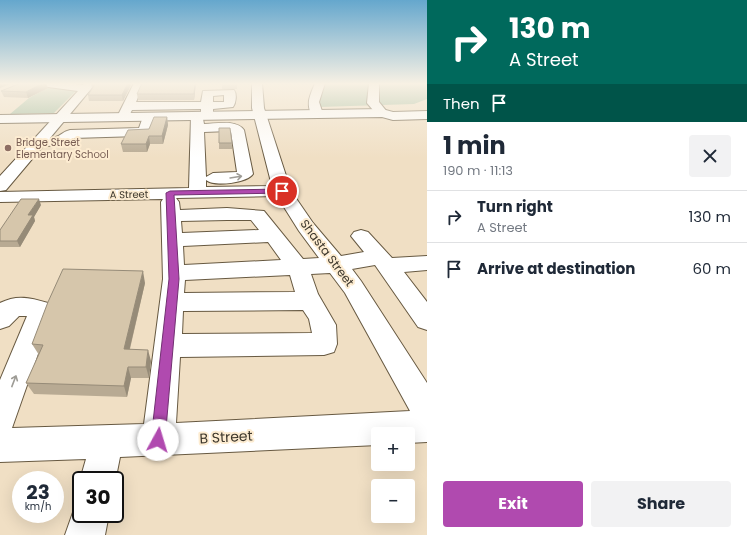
<!DOCTYPE html>
<meta charset="utf-8">
<style>
:root{--surface:#fff;--page:#f2f2f3;--text:#1f2937;--muted:#747a83;--line:#e0e1e3;--accent:#b04aaf}
body{margin:0;font-family:Poppins,sans-serif;background:var(--page);color:var(--text);height:100vh;display:flex;flex-direction:column;font-size:15px;white-space:nowrap}
*{box-sizing:border-box;margin:0}
p{font-size:13px;color:var(--muted)}
.icon{flex:none;width:22px;height:22px;fill:none;stroke:currentColor;stroke-width:2;stroke-linecap:round;stroke-linejoin:round}
.map{position:relative;flex:1;overflow:hidden}
.drawer{display:flex;flex-direction:column;background:var(--surface);width:320px}
.drawer>*{flex:none}
.banner{background:#00695c;color:#fff;overflow:hidden}
.tools{position:absolute;left:371px;top:427px;display:grid;gap:8px}
.tools a{display:grid;place-items:center;width:44px;height:44px;border-radius:4px;background:var(--surface);box-shadow:0 4px 16px #0002;font-size:20px}
.speed{position:absolute;left:12px;top:471px;display:flex;gap:8px;font-size:20px;font-weight:700;text-align:center}
.speed>*{display:grid;place-content:center;width:52px;height:52px;border-radius:50%;background:var(--surface);box-shadow:0 4px 16px #0002;line-height:1}
.speed small{font-size:10px;font-weight:400}
.speed .limit{border:2px solid #111;border-radius:6px;background:#fff;color:#111}
.pin{position:absolute;display:grid;place-items:center;width:34px;height:34px;color:#fff;margin:-17px;border:2px solid #fff;border-radius:50%;box-shadow:0 1px 4px #0007}
.me{position:absolute;width:44px;margin:-22px;rotate:6deg;stroke-linejoin:round;filter:drop-shadow(0 0 3px #0008)}
.turn{display:flex;align-items:center;gap:14px;height:84px;padding:0 16px;font-size:18px}
.turn .icon{width:52px;height:52px;stroke-width:2.5}
.turn b{display:block;font-size:28px;line-height:34px}
.then{display:flex;align-items:center;height:38px;padding:0 16px;background:#0003;gap:8px;font-size:15px}
.round{display:grid;place-items:center;flex:none;width:42px;height:42px;border-radius:4px;background:var(--page)}
.head{display:flex;align-items:center;justify-content:space-between;height:68px;padding:0 16px}
h1{font-size:24px;font-weight:700;line-height:30px}
.button{display:flex;gap:8px;margin-top:auto;padding:8px 16px}
.button a{flex:1;height:46px;border-radius:4px;background:var(--accent);color:#fff;font-size:16px;font-weight:700;line-height:46px;text-align:center}
.button a+a{background:var(--page);color:var(--text)}
ul{padding:0;list-style:none}
li{display:flex;align-items:center;gap:12px;height:52px;padding:0 16px;border-top:1px solid var(--line)}
li div{flex:1}
li b{display:block;font-size:15px}
li em{font-style:normal}
main{display:flex;flex:1;min-height:0}
.map>svg:first-child{display:block}
.green{fill:#a2bc9e}
.lines{fill:none;stroke-linecap:round;stroke-linejoin:round}
.minor-casing{stroke:#675941;stroke-width:2}
.major-casing{stroke:#675941;stroke-width:2}
.minor{fill:#fff;fill-rule:evenodd}
.major{fill:#fff;fill-rule:evenodd}
.wall{fill:#b8aa93}
.shaded-wall{fill:#968b78}
.building{fill:#d6c6ab;stroke:#968b78}
.oneway{stroke:#9e9c96}
.route{fill:#b04aaf;stroke:#723072}
.education-dot{fill:#8d6e63;stroke:#fdecd1;stroke-width:1.5}
.labels{text-anchor:middle;stroke-width:4;stroke-linejoin:round;paint-order:stroke}
.far-education-label{font-size:10px;fill:#785e54;stroke:#fdecd1;text-anchor:start}
.far-street-label{font-size:10px;fill:#3e382d;stroke:#fdecd1}
.street-label{font-size:12px;fill:#3e382d;stroke:#fdecd1}
.near-street-label{font-size:14px;fill:#3e382d;stroke:#fdecd1}
</style>
<main>
<div class="map">
<svg width="427" height="535" viewBox="0 0 427 535">
<rect width="100%" height="100%" fill="#f0dfc4"/>
<!-- green -->
<g class="green">
<path d="M323 83H426L427 99 414 104 319 107 316 102Z"/>
<path d="M53 85 78 89 54 113 10 114 29 98Z"/>
</g>
<g class="lines">
<!-- minor casing -->
<g class="minor-casing">
<g id="minor">
<path d="M36 83H68L83 85 85 83H96L50 138C60 138 61 132 70 130L139 128 144 114H152L154 117 150 134 139 136 73 138 65 145 43 146 6 190 0 191V176L78 91 41 86Z"/>
<path d="M134 83H144L136 102H201L203 91 234 90C237 94 236 103 233 107L213 109V116L211 119H203L204 124C215 124 236 119 244 130L253 174C247 183 214 187 206 180V187L272 186 252 108V83H262L264 108 291 191 313 223 341 256 364 252 351 236 354 232 361 230 368 232 392 258 427 256V270L404 272 427 302V330L418 327 375 265 352 269 361 281 427 383V442L408 443V434H378V445L120 457 115 482V480H81V482L80 480 86 459 0 462V380L27 316H19L9 326 0 329V303C17 294 31 298 48 303L52 314 12 428 144 424 163 279 161 202 163 199 0 202V192L189 188 191 116 193 113H201V109L132 110 127 120H119L117 117ZM224 95V102H213V96ZM229 131 231 132 237 172 213 173 206 177 204 132ZM277 196 299 231 319 258 303 259 264 211 227 208 180 210 179 202 176 198ZM227 220H251L259 230 182 233 181 221ZM268 242 281 260 184 265 183 246ZM330 273 345 293 410 411 176 423 180 357 324 355 334 352 337 344 336 325 318 294 311 274ZM290 275 295 292 184 293 185 280ZM303 310 309 319 312 333 182 334 183 311Z"/>
<path d="M315 83H325L319 102 323 114 321 117H313C305 104 310 96 315 83Z"/>
<path d="M369 83H379V102L388 113 386 116H378L367 103Z"/>
<path d="M81 499V514H109L105 535H65L77 501Z"/>
</g>
</g>
<!-- major casing -->
<g class="major-casing">
<path id="major" d="M382 109 393 112 427 111V119L393 120 382 117 0 123V115Z"/>
</g>
<!-- minor -->
<use href="#minor" class="minor"/>
<!-- major -->
<use href="#major" class="major"/>
</g>
<!-- wall -->
<g class="wall">
<path d="M91 83H132L123 101H89L88 95 92 89Z"/>
<path d="M196 83 194 100H138L137 94Z"/>
<rect x="222" y="83" width="15" height="6"/>
<path d="M48 88 28 98 4 97 1 91Z"/>
<path d="M167 117 168 125 163 144H150L147 152H123L121 144 149 129Z"/>
<path d="M219 128 232 143V149H219Z"/>
<path d="M41 205 34 217 35 221 20 247H0V230Z"/>
<path d="M145 283 130 349 151 361 149 378H131L127 397 34 394 26 383 39 355 32 344Z"/>
</g>
<!-- shaded-wall -->
<g class="shaded-wall">
<path d="M0 83H13L0 88Z"/>
<path d="M43 83H46L48 88 28 98 26 92Z"/>
<path d="M128 83H132L123 101 122 95Z"/>
<path d="M195 83H196L194 100V94Z"/>
<path d="M167 117 168 125 163 144 162 136Z"/>
<path d="M149 136 150 144 147 152 146 144Z"/>
<path d="M39 199 41 205 34 217 35 221 20 247 17 241 28 215Z"/>
<path d="M143 271 145 283 127 360 124 349Z"/>
<path d="M148 350 151 361 149 378 146 367Z"/>
<path d="M128 367 131 378 127 397 124 386Z"/>
</g>
<!-- building -->
<g class="building">
<path d="M21 83H43L26 92 1 91Z"/>
<path d="M91 83H128L122 95H88L95 84Z"/>
<path d="M142 83H195L194 94H137Z"/>
<path d="M154 117H167L162 136H149L146 144H121L128 130 149 129Z"/>
<path d="M219 128H230L232 143H219Z"/>
<path d="M21 199H39L28 215H33L17 241H0V230Z"/>
<path d="M63 269 143 271 124 349 148 350 146 367H128L124 386 26 383 43 345 32 344 48 302Z"/>
</g>
<!-- one-way arrows -->
<defs><path id="oneway-shaft" d="M-6 0H5M1.5-3L5.5 0L1.5 3" fill="none" stroke-width="1.6" stroke-linecap="round" stroke-linejoin="round"/></defs>
<g class="oneway">
<use href="#oneway-shaft" transform="translate(236 177) rotate(-9)"/>
<use href="#oneway-shaft" transform="translate(14 381) rotate(-69)"/>
</g>
<!-- sky -->
<linearGradient id="sky" x2="0" y2="1"><stop stop-color="#65a7cd"/><stop offset="0.53" stop-color="#f8f1e4"/><stop offset="1" stop-color="#f8f1e4" stop-opacity="0"/></linearGradient>
<rect width="427" height="158" fill="url(#sky)"/>
<!-- route -->
<path class="route" d="M282 189 285 191 284 193 174 195 179 279 165 440 163 445 158 447 153 445 151 440 169 279 166 193 170 191Z"/>
<!-- markers -->
<circle class="education-dot" cx="8" cy="148" r="4"/>
<g class="labels">
<!-- far-education labels -->
<g class="far-education-label">
<text x="16" y="146">Bridge Street<tspan x="16" dy="12">Elementary School</tspan></text>
</g>
<!-- far-street labels -->
<g class="far-street-label">
<text transform="translate(129 194) rotate(-1)" y="4">A Street</text>
</g>
<!-- street labels -->
<g class="street-label">
<text transform="translate(327 253) rotate(53)" y="4">Shasta Street</text>
</g>
<!-- near-street labels -->
<g class="near-street-label">
<text transform="translate(226 437) rotate(-3)" y="5">B Street</text>
</g>
</g>
</svg>
<div class="tools">
<a>+</a>
<a>−</a>
</div>
<div class="speed"><div>23<small>km/h</small></div><div class="limit">30</div></div>
<div class="pin" style="left:282px;top:191px;background:#d93025"><svg class="icon" aria-label="arrive" viewBox="0 0 24 24"><path d="M6 21V4h12l-3 4 3 4H6"/></svg></div>
<svg class="me" style="left:158px;top:440px" viewBox="-20 -20 40 40"><circle r="19" fill="#fff"/><path d="M0-13L10 11 0 6-10 11z" fill="#b04aaf"/></svg>
</div>
<section class="drawer">
<div class="banner">
<div class="turn"><svg class="icon" aria-label="right" viewBox="0 0 24 24"><path d="M7 20v-9h11M14 6l5 5-5 5"/></svg><div><b>130 m</b>A Street</div></div>
<div class="then">Then<svg class="icon" aria-label="arrive" viewBox="0 0 24 24"><path d="M6 21V4h12l-3 4 3 4H6"/></svg></div>
</div>
<div class="head"><div><h1>1 min</h1><p>190 m · 11:13</p></div><a class="round"><svg class="icon" aria-label="close" viewBox="0 0 24 24"><path d="M6 6l12 12M18 6L6 18"/></svg></a></div>
<ul>
<li><svg class="icon" aria-label="right" viewBox="0 0 24 24"><path d="M7 20v-9h11M14 6l5 5-5 5"/></svg><div><b>Turn right</b><p>A Street</p></div><em>130 m</em></li>
<li><svg class="icon" aria-label="arrive" viewBox="0 0 24 24"><path d="M6 21V4h12l-3 4 3 4H6"/></svg><div><b>Arrive at destination</b></div><em>60 m</em></li>
</ul>
<div class="button"><a>Exit</a><a>Share</a></div>
</section>
</main>
